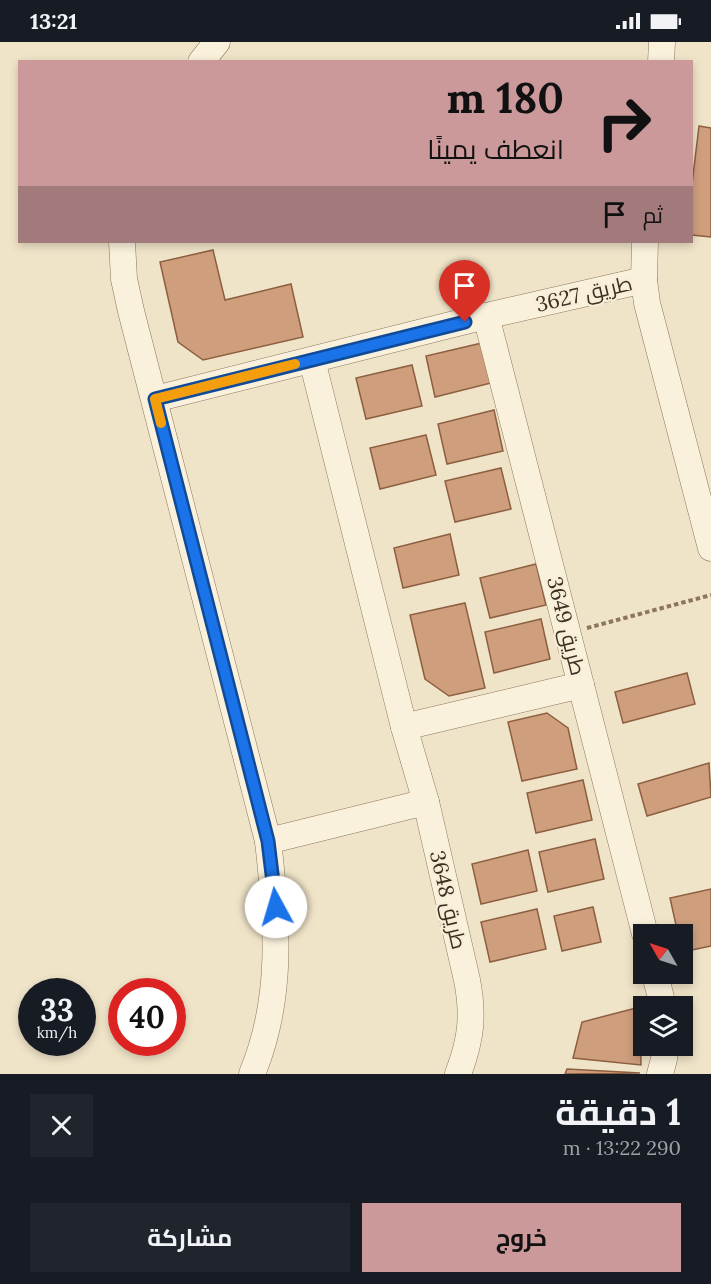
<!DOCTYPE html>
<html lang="ar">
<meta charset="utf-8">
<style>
:root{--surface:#171b24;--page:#20242c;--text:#f1f3f6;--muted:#9ea1a6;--accent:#cc999b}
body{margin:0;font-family:Lora,Cairo,serif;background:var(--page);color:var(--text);direction:rtl;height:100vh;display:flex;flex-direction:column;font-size:22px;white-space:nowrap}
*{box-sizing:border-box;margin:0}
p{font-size:20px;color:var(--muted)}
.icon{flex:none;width:33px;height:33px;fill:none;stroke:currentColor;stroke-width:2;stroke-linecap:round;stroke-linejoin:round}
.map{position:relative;height:1032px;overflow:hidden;direction:ltr}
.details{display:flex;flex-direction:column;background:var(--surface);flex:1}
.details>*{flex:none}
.guide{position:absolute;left:18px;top:18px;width:675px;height:183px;border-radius:0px;box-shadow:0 3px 9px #0003;direction:rtl;background:#cc999b;color:#111;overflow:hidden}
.needle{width:39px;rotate:309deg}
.buttons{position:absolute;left:633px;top:882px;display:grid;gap:12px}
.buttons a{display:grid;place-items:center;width:60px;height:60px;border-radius:0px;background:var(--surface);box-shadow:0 3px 9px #0003;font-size:30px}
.speed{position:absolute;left:18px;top:936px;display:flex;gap:12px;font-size:30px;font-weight:700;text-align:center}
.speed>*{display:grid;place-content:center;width:78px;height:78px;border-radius:50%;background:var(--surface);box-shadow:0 3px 9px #0003;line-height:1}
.speed small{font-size:15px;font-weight:400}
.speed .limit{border:9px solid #d22;background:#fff;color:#111}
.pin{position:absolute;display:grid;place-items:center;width:51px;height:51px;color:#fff;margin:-62px -26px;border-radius:50% 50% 50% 0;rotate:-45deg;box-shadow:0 0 6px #0007}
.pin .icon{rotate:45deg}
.me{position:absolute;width:66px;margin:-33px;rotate:354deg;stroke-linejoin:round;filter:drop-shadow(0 0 4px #0008)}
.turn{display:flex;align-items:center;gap:21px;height:126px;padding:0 30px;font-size:27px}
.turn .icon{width:78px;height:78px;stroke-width:2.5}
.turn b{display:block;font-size:42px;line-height:51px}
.then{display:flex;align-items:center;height:57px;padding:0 30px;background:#0003;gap:12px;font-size:22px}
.round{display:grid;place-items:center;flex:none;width:63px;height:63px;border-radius:0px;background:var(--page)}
.head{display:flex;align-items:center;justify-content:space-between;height:102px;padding:0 30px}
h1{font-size:36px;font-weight:700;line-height:45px}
.primary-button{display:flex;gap:12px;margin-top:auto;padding:12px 30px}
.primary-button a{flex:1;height:69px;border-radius:0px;background:var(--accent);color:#111;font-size:24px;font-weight:700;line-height:69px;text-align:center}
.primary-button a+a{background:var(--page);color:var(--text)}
.status{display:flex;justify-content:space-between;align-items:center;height:42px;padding:0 30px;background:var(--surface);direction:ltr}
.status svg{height:16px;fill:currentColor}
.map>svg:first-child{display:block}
.building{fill:#cf9f7d;stroke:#8d5f41;stroke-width:1.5}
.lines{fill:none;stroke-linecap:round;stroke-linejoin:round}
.minor-casing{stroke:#8d765c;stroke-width:27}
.path{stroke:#8d765c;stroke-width:4;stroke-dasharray:4.5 3;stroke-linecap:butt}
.minor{stroke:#faf1dc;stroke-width:26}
.route-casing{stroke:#114b97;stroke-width:15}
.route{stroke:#1a73e8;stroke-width:10}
.slow{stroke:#f59e0b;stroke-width:10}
.labels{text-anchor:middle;stroke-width:4.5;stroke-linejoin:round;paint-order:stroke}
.street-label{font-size:21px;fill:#3d2e20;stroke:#f7eed8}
</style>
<div class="status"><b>13:21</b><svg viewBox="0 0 49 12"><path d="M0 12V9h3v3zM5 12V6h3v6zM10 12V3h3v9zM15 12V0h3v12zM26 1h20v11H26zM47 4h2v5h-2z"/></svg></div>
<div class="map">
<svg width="711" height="1032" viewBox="0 0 711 1032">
<rect width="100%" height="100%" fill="#f0e4c8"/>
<!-- building -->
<g class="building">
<path d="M699 84 711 86V195L692 193V142Z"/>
<path d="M213 208 225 258 291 242 303 295 203 318 178 300 160 220Z"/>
<path d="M482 301 491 341 435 355 426 314Z"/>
<path d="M412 323 422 364 366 377 356 336Z"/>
<path d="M494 368 503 409 447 422 438 382Z"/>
<path d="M426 393 436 433 380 447 370 406Z"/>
<path d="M501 426 511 467 455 480 445 439Z"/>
<path d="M450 492 459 533 403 546 394 506Z"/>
<path d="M536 522 546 563 490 576 480 536Z"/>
<path d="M465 561 485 646 449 654 425 637 410 573Z"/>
<path d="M541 577 550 617 494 631 485 590Z"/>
<path d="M687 631 695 662 623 681 615 650Z"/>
<path d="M547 671 568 686 577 727 522 739 508 680Z"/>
<path d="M709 721 711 755 647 774 638 742Z"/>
<path d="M583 738 592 778 536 791 527 751Z"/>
<path d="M595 797 604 837 548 850 539 810Z"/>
<path d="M528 808 537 849 481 862 472 822Z"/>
<path d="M711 847V904L682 910V892H678L670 856Z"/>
<path d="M593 865 601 900 562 909 554 874Z"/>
<path d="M537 867 546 907 490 920 481 880Z"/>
<path d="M640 965 641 1023 573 1016 582 980Z"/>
<path d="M567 1027 640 1031 565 1032Z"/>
</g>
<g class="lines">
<!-- minor casing -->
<g class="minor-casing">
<g id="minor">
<path d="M201 20 217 0"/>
<path d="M661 20 662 0"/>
<path d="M122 200 124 237 131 269 268 799C277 879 284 955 252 1032"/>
<path d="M645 200 644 238 647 261 711 506"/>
<path d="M486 274 645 892"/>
<path d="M312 318 404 685 426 760 467 938C474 974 471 998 458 1032"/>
<path d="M155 357 486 274 644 238"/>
<path d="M404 685 581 643"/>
<path d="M268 799 426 760"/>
<path d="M655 932 663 964"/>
<path d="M660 1032 664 1017 665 1004"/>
</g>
</g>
<!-- path -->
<path class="path" d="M587 586 711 553"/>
<!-- minor -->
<use href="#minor" class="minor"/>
</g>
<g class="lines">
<!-- route casing -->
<g class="route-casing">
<path id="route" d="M276 865 268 799 155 357 465 280"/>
</g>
<!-- route -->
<use href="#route" class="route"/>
<!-- slow -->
<path class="slow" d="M161 381 155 357 295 322"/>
</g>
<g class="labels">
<!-- street labels -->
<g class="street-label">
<text transform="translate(584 252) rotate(-13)" y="7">طريق 3627</text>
<text transform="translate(566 584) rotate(76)" y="7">طريق 3649</text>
<text transform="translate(448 858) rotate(77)" y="7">طريق 3648</text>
</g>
</g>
</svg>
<div class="buttons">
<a><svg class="needle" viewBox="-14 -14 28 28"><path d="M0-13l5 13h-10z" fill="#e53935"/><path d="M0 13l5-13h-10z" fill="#9ea1a6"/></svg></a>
<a><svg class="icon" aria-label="layers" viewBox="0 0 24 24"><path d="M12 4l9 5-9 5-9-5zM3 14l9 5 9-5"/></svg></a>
</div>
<div class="speed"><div>33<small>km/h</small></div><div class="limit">40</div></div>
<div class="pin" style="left:465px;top:280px;background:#d93025"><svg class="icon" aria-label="arrive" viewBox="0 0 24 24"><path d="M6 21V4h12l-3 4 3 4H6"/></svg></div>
<svg class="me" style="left:276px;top:865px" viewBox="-20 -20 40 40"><circle r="19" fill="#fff"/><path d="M0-13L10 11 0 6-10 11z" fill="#1a73e8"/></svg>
<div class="guide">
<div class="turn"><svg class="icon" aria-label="right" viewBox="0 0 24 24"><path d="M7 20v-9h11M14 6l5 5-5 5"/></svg><div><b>180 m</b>انعطف يمينًا</div></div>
<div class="then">ثم<svg class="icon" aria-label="arrive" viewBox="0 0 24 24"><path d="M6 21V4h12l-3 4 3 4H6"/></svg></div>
</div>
</div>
<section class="details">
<div class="head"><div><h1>1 دقيقة</h1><p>290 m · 13:22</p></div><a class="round"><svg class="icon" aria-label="close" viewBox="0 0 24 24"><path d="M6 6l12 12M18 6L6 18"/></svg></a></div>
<div class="primary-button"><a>خروج</a><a>مشاركة</a></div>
</section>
